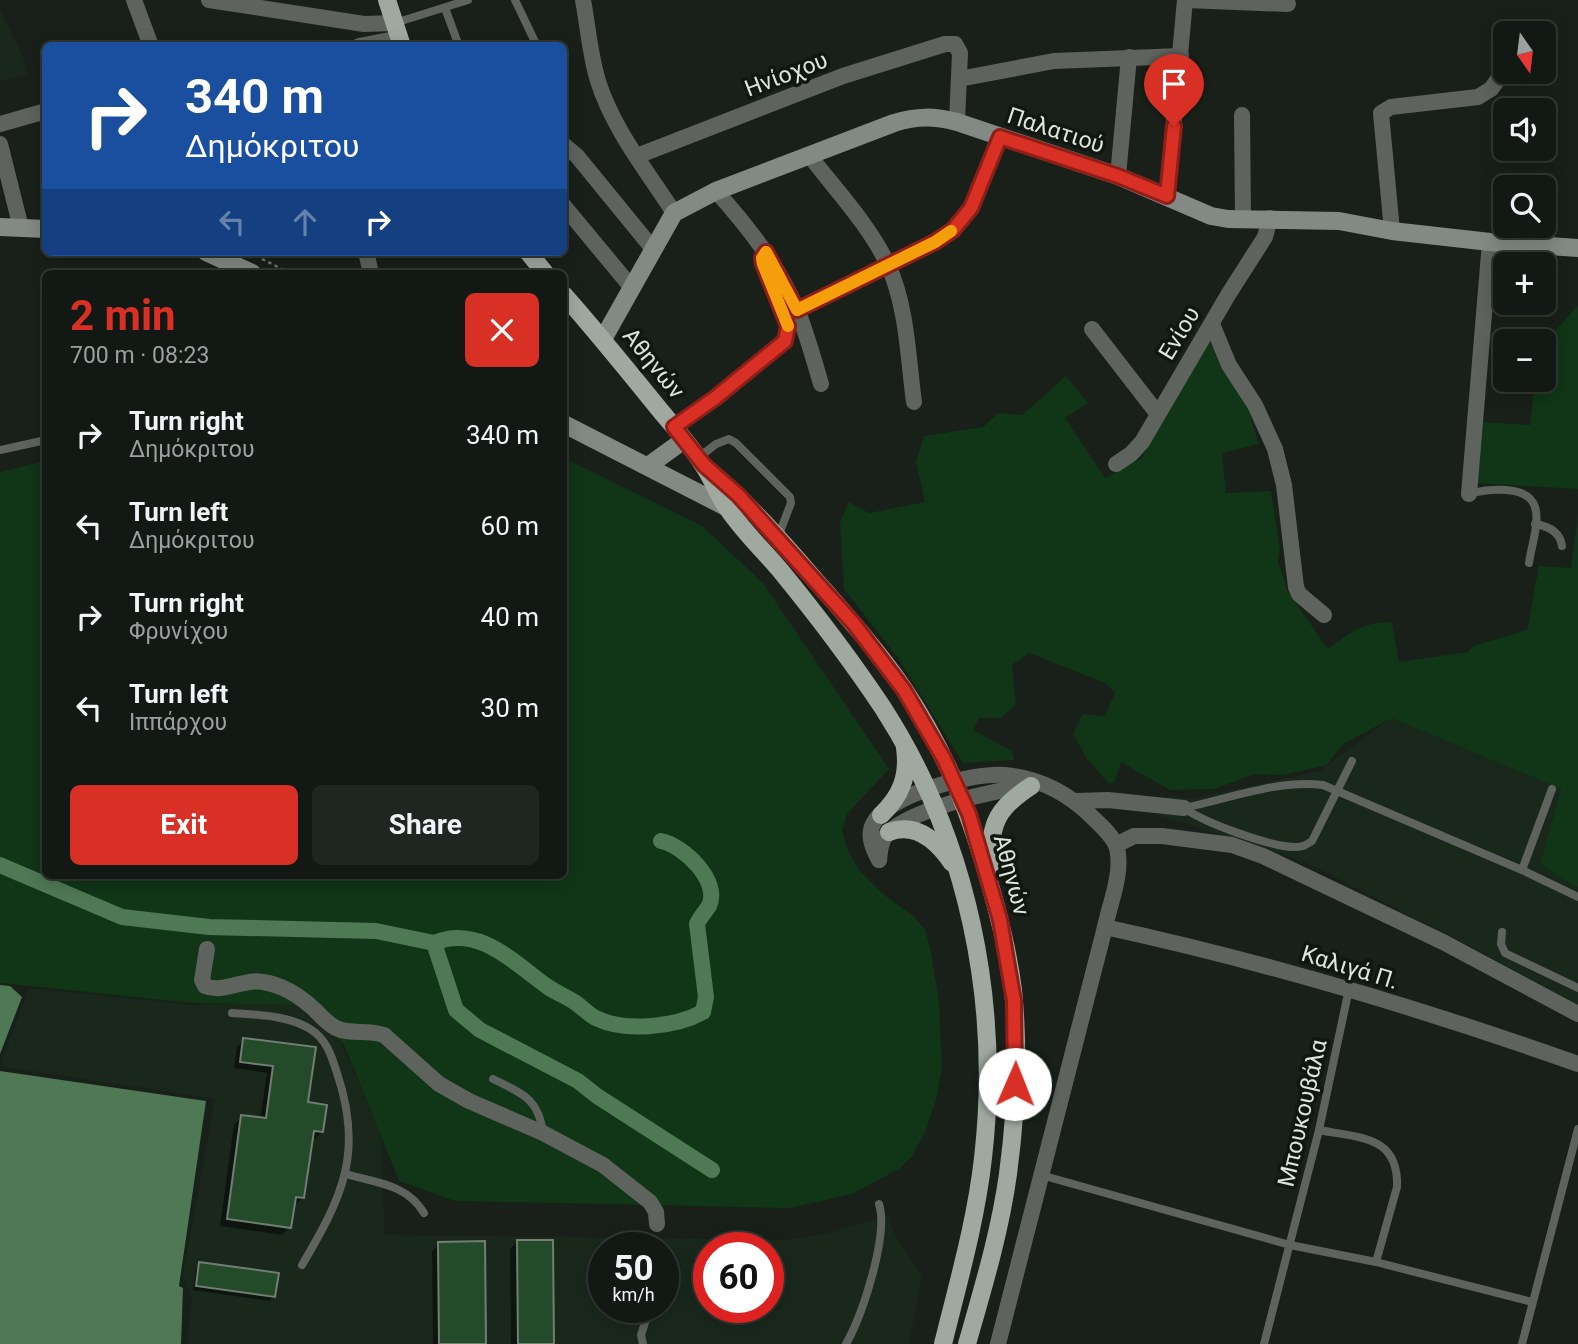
<!DOCTYPE html>
<meta charset="utf-8">
<style>
:root{--surface:#121813;--page:#1f2521;--text:#f1f3f6;--muted:#9ca0a0;--line:#313733;--accent:#d93025}
body{margin:0;font-family:Roboto,sans-serif;background:var(--page);color:var(--text);height:100vh;display:flex;flex-direction:column;font-size:26px;white-space:nowrap}
*{box-sizing:border-box;margin:0}
p{font-size:23px;color:var(--muted)}
.icon{flex:none;width:38px;height:38px;fill:none;stroke:currentColor;stroke-width:2;stroke-linecap:round;stroke-linejoin:round}
.map{position:relative;flex:1;overflow:hidden}
.sheet{position:absolute;left:42px;top:270px;width:525px;height:609px;display:flex;flex-direction:column;background:var(--surface);border-radius:10px;box-shadow:0 4px 18px #0003,0 0 0 2px var(--line)}
.sheet>*{flex:none}
.guide{position:absolute;left:42px;top:42px;width:525px;height:214px;border-radius:10px;box-shadow:0 4px 18px #0003,0 0 0 2px var(--line);background:#1a4fa0;color:#fff;overflow:hidden}
.needle{width:46px;rotate:166deg}
.tools{position:absolute;left:1493px;top:21px;display:grid;gap:14px}
.tools a{display:grid;place-items:center;width:63px;height:63px;border-radius:10px;background:var(--surface);box-shadow:0 4px 18px #0003,0 0 0 2px var(--line);font-size:35px}
.speed{position:absolute;left:588px;top:1232px;display:flex;gap:14px;font-size:35px;font-weight:700;text-align:center}
.speed>*{display:grid;place-content:center;width:91px;height:91px;border-radius:50%;background:var(--surface);box-shadow:0 4px 18px #0003,0 0 0 2px var(--line);line-height:1}
.speed small{font-size:18px;font-weight:400}
.speed .limit{border:10px solid #d22;background:#fff;color:#111}
.pin{position:absolute;display:grid;place-items:center;width:60px;height:60px;color:#fff;margin:-72px -30px;border-radius:50% 50% 50% 0;rotate:-45deg;box-shadow:0 0 7px #0007}
.pin .icon{rotate:45deg}
.me{position:absolute;width:77px;margin:-38px;rotate:1deg;stroke-linejoin:round;filter:drop-shadow(0 0 5px #0008)}
.turn{display:flex;align-items:center;gap:24px;height:147px;padding:0 28px;font-size:32px}
.turn .icon{width:91px;height:91px;stroke-width:2.5}
.turn b{display:block;font-size:49px;line-height:60px}
.lanes{display:flex;align-items:center;height:66px;padding:0 28px;background:#0003;justify-content:center;gap:35px;direction:ltr}
.lanes .off{opacity:.35}
.round{display:grid;place-items:center;flex:none;width:74px;height:74px;border-radius:10px;background:var(--page)}
.head{display:flex;align-items:center;justify-content:space-between;height:119px;padding:0 28px}
h1{font-size:42px;font-weight:700;line-height:52px;color:var(--accent)}
.primary-button{display:flex;gap:14px;margin-top:auto;padding:14px 28px}
.primary-button a{flex:1;height:80px;border-radius:10px;background:var(--accent);color:#fff;font-size:28px;font-weight:700;line-height:80px;text-align:center}
.primary-button a+a{background:var(--page);color:var(--text)}
ul{padding:0;list-style:none}
li{display:flex;align-items:center;gap:21px;height:91px;padding:0 28px}
li div{flex:1}
li b{display:block;font-size:26px}
li em{font-style:normal}
.map>svg:first-child{display:block}
.built{fill:#1a281c;fill-rule:evenodd}
.green{fill:#103517}
.water{fill:#4f7854}
.shadow{fill:#0007}
.lines{fill:none;stroke-linecap:round;stroke-linejoin:round}
.canal{stroke:#4f7854;stroke-width:16}
.building{fill:#234b29;stroke:#727d73;stroke-width:2}
.path{stroke:#6d746e;stroke-width:2.5;stroke-dasharray:3.5 3.5;stroke-linecap:butt}
.lane{stroke:#5e635e;stroke-width:8}
.street{stroke:#5e635e;stroke-width:16}
.secondary{stroke:#838a83;stroke-width:18}
.primary{stroke:#9fa9a0;stroke-width:18}
.route-casing{stroke:#8d1f18;stroke-width:18}
.route{stroke:#d93025;stroke-width:12}
.slow{stroke:#f59e0b;stroke-width:12}
.labels{text-anchor:middle;stroke-width:7;stroke-linejoin:round;paint-order:stroke}
.street-label{font-size:23px;fill:#dee4de;stroke:#0f1710}
</style>
<div class="map">
<svg width="1578" height="1344" viewBox="0 0 1578 1344">
<rect width="100%" height="100%" fill="#182019"/>
<!-- built -->
<g class="built">
<path d="M0 10 20 50 28 74 0 81Z"/>
<path d="M1392 717 1561 789 1540 864 1564 880 1578 887V1005L1483 953 1305 862 1161 816 1167 797 1194 798 1320 771Z"/>
<path d="M29 988 191 1005 296 1001 342 1045 382 1138 384 1235 786 1240 833 1232 888 1215 895 1236 922 1276 909 1344H187L192 1299 183 1274 215 1099 0 1066ZM604 1248H663V1307H604ZM709 1248H768V1307H709Z"/>
</g>
<!-- green -->
<g class="green">
<path d="M1578 305V489L1474 483 1480 422 1530 425 1535 380H1544V347L1555 331Z"/>
<path d="M1209 340 1249 412 1259 444 1222 453 1226 493 1271 491 1280 550 1278 561 1288 592 1328 649C1353 631 1360 623 1392 622L1399 662 1468 652 1473 646 1527 630 1539 566 1571 568 1578 514V887L1564 880 1540 864 1561 789 1392 718 1343 744 1327 765 1283 775 1255 774 1214 789 1170 790 1121 762 1115 781 1109 784 1087 759 1073 734 1083 714 1105 716 1115 693 1105 683 1029 653 1012 665 1016 705 1001 718H979L973 730 1012 751 1014 760 963 763 898 658 844 589 840 522 849 502 869 513 925 502 916 462 924 436 983 427 998 413 1022 415 1066 376 1088 403 1065 418 1105 478 1142 458 1166 408Z"/>
<path d="M564 458 702 526 763 583 889 769 847 814 842 831 848 851 859 870 883 894 912 915 925 929 931 952 939 1002 942 1069 936 1100 926 1130 912 1156 899 1169 852 1194 790 1208 455 1201 399 1181 344 1045 300 1005 193 1003 0 983V472L45 461 46 875H564Z"/>
</g>
<!-- water -->
<g class="water">
<path d="M0 985 10 986 22 997 0 1054Z"/>
<path d="M0 1071 206 1101 179 1286 183 1288 181 1344H0Z"/>
</g>
<!-- shadow -->
<g class="shadow">
<path d="M244 1039 314 1049 306 1104 322 1132 315 1139 311 1138 303 1197 296 1204H293L289 1227 282 1235 220 1226 234 1124 242 1117 260 1119 267 1073 234 1068 237 1047Z"/>
<path d="M517 1242 553 1344H511L510 1249Z"/>
<path d="M439 1244 485 1344H433L432 1251Z"/>
<path d="M200 1264 274 1297 269 1301 193 1290 196 1269Z"/>
</g>
<g class="lines">
<!-- canal -->
<g class="canal">
<path d="M0 865 122 917 209 927 376 931 434 943 456 1010 480 1030 578 1081 597 1096 712 1170"/>
<path d="M434 943C479 924 514 963 548 987 557 993 567 997 576 1003 583 1008 590 1016 598 1019 626 1032 676 1027 703 1012L706 997 697 924C700 917 705 912 709 906 721 881 683 845 661 841"/>
</g>
</g>
<!-- building -->
<g class="building">
<path d="M243 1038 316 1047 308 1102 327 1105 323 1132 314 1131 304 1198 296 1197 291 1228 227 1219 241 1115 266 1118 273 1066 240 1062Z"/>
<path d="M517 1240H553L554 1344H518Z"/>
<path d="M485 1241 486 1344H439L438 1242Z"/>
<path d="M199 1262 279 1273 275 1297 196 1286Z"/>
</g>
<g class="lines">
<!-- path -->
<path class="path" d="M262 259 290 273"/>
<!-- lane -->
<g class="lane">
<path d="M515 0 537 46"/>
<path d="M445 8 459 46"/>
<path d="M395 23 468 0"/>
<path d="M0 450 46 440"/>
<path d="M698 458 716 444 729 439 736 443 790 497 791 503 778 537"/>
<path d="M1469 494C1487 489 1528 484 1535 507 1540 523 1531 547 1529 563"/>
<path d="M1535 524C1548 526 1560 531 1562 546"/>
<path d="M1184 808C1227 799 1280 779 1323 785L1522 870 1578 897"/>
<path d="M1184 808C1205 823 1270 847 1296 847 1303 847 1306 845 1312 841L1352 761"/>
<path d="M1522 870 1552 789"/>
<path d="M1502 932 1501 944 1505 953 1578 988"/>
<path d="M232 1013C257 1015 288 1015 310 1029 326 1038 332 1057 337 1073 364 1154 342 1197 302 1265"/>
<path d="M493 1079C521 1093 539 1098 543 1133"/>
<path d="M1319 1130C1359 1138 1399 1135 1397 1187L1376 1262"/>
<path d="M346 1174C376 1183 407 1184 424 1213"/>
<path d="M1041 1175 1290 1245 1376 1262 1532 1302"/>
<path d="M643 1344 641 1335 650 1307"/>
<path d="M846 1344C862 1316 889 1235 879 1204"/>
<path d="M1264 1344 1319 1130 1349 989"/>
<path d="M1522 1344 1578 1129"/>
</g>
<!-- street -->
<g class="street">
<path d="M134 0 151 46"/>
<path d="M209 0 364 24 395 23"/>
<path d="M583 0C588 27 590 55 598 81 613 129 647 171 674 213"/>
<path d="M1186 0 1288 4"/>
<path d="M359 46 400 38"/>
<path d="M959 79 1054 61 1181 56"/>
<path d="M1242 115 1243 219"/>
<path d="M0 124 46 111"/>
<path d="M0 144 21 228"/>
<path d="M564 145 577 156 653 249"/>
<path d="M809 155C835 189 870 226 888 265 907 306 908 358 914 402"/>
<path d="M637 156 843 76 945 44H955L960 53 957 122"/>
<path d="M1118 176 1129 57"/>
<path d="M716 191C749 228 779 266 798 312 807 335 814 360 821 384"/>
<path d="M1167 196 1185 0"/>
<path d="M564 206 632 288"/>
<path d="M1392 231 1381 113 1391 107 1478 97 1491 89 1499 78"/>
<path d="M366 252 371 273"/>
<path d="M1533 264 1535 246"/>
<path d="M1518 305 1520 303"/>
<path d="M797 310 935 242 953 230 971 208 1000 137"/>
<path d="M1212 324 1229 365 1255 405 1275 449 1284 485 1296 587 1299 594 1324 615"/>
<path d="M1092 329 1157 413"/>
<path d="M674 427 715 399 785 341 788 326 763 264 762 258 766 252"/>
<path d="M1116 464 1131 454 1142 442 1228 295 1265 237 1270 218"/>
<path d="M1469 494 1490 242"/>
<path d="M1076 801 1108 800 1184 808"/>
<path d="M1116 845 1134 836H1162L1232 845 1263 856 1443 942 1578 1014"/>
<path d="M879 860C873 849 867 836 873 824 888 794 974 772 1005 775 1039 778 1066 792 1090 815 1099 824 1113 835 1117 848 1123 873 1110 903 1105 927L998 1344"/>
<path d="M879 860C880 853 880 845 884 838 900 811 1001 788 1033 786"/>
<path d="M1105 927C1266 962 1423 1009 1578 1064"/>
<path d="M207 949 202 980 205 986C223 994 244 978 263 982 284 985 300 996 315 1010 321 1016 328 1024 336 1028 350 1035 368 1029 384 1035L439 1084 469 1101 543 1133 603 1165 650 1202 656 1212 657 1224"/>
</g>
<!-- secondary -->
<g class="secondary">
<path d="M0 227 46 229"/>
<path d="M206 252 252 273"/>
<path d="M603 339 674 213 716 191 894 123C917 116 934 116 957 122L1118 176 1211 216 1228 219 1339 221 1392 231 1490 242 1578 248"/>
<path d="M564 424 726 507 731 502"/>
<path d="M648 466 684 440"/>
</g>
<!-- primary -->
<g class="primary">
<path d="M387 0 402 46"/>
<path d="M528 252 545 273"/>
<path d="M564 295C595 330 625 367 655 404 671 424 689 443 703 465 712 478 717 493 726 506 741 529 762 549 780 570 816 614 851 660 883 708 968 840 1001 1002 983 1158 976 1221 958 1283 943 1344"/>
<path d="M711 472C753 507 788 549 824 590 852 622 880 654 904 689 947 754 972 817 992 892 1001 924 1009 957 1013 990 1019 1050 1016 1114 1008 1174 1000 1232 983 1288 967 1344"/>
<path d="M881 815C901 796 909 776 905 748"/>
<path d="M889 832C916 822 937 841 952 863"/>
<path d="M992 863C988 823 999 807 1031 786"/>
</g>
</g>
<g class="lines">
<!-- route casing -->
<g class="route-casing">
<path id="route" d="M1015 1084 1014 1001 1000 920 969 814 944 759 904 690 854 624 738 495 704 465 674 427 715 398 785 341 788 326 763 264 762 258 766 252 797 310 935 242 953 230 971 208 1000 137 1118 176 1167 196 1174 126"/>
</g>
<!-- route -->
<use href="#route" class="route"/>
<!-- slow -->
<path class="slow" d="M788 326 763 264 762 258 766 252 797 310 935 242 951 231"/>
</g>
<g class="labels">
<!-- street labels -->
<g class="street-label">
<text transform="translate(786 74) rotate(-21)" y="8">Ηνίοχου</text>
<text transform="translate(1056 130) rotate(18)" y="8">Παλατιού</text>
<text transform="translate(1179 333) rotate(-59)" y="8">Ενίου</text>
<text transform="translate(654 363) rotate(51)" y="8">Αθηνών</text>
<text transform="translate(1012 875) rotate(75)" y="8">Αθηνών</text>
<text transform="translate(1350 967) rotate(17)" y="8">Καλιγά Π.</text>
<text transform="translate(1302 1113) rotate(-77)" y="8">Μπουκουβάλα</text>
</g>
</g>
</svg>
<div class="tools">
<a><svg class="needle" viewBox="-14 -14 28 28"><path d="M0-13l5 13h-10z" fill="#e53935"/><path d="M0 13l5-13h-10z" fill="#9ca0a0"/></svg></a>
<a><svg class="icon" aria-label="sound" viewBox="0 0 24 24"><path d="M4 9h4l5-4v14l-5-4H4zM17 9q2 3 0 6"/></svg></a>
<a><svg class="icon" aria-label="search" viewBox="0 0 24 24"><circle cx="10" cy="10" r="6"/><path d="M15 15l6 6"/></svg></a>
<a>+</a>
<a>−</a>
</div>
<div class="speed"><div>50<small>km/h</small></div><div class="limit">60</div></div>
<div class="pin" style="left:1174px;top:126px;background:#d93025"><svg class="icon" aria-label="arrive" viewBox="0 0 24 24"><path d="M6 21V4h12l-3 4 3 4H6"/></svg></div>
<svg class="me" style="left:1015px;top:1084px" viewBox="-20 -20 40 40"><circle r="19" fill="#fff"/><path d="M0-13L10 11 0 6-10 11z" fill="#d93025"/></svg>
<div class="guide">
<div class="turn"><svg class="icon" aria-label="right" viewBox="0 0 24 24"><path d="M7 20v-9h11M14 6l5 5-5 5"/></svg><div><b>340 m</b>Δημόκριτου</div></div>
<div class="lanes"><svg class="icon off" aria-label="left" viewBox="0 0 24 24"><path d="M17 20v-9H6M10 6l-5 5 5 5"/></svg><svg class="icon off" aria-label="ahead" viewBox="0 0 24 24"><path d="M12 20V5M6 11l6-6 6 6"/></svg><svg class="icon" aria-label="right" viewBox="0 0 24 24"><path d="M7 20v-9h11M14 6l5 5-5 5"/></svg></div>
</div>
<section class="sheet">
<div class="head"><div><h1>2 min</h1><p>700 m · 08:23</p></div><a class="round" style="background:#d93025;color:#fff"><svg class="icon" aria-label="close" viewBox="0 0 24 24"><path d="M6 6l12 12M18 6L6 18"/></svg></a></div>
<ul>
<li><svg class="icon" aria-label="right" viewBox="0 0 24 24"><path d="M7 20v-9h11M14 6l5 5-5 5"/></svg><div><b>Turn right</b><p>Δημόκριτου</p></div><em>340 m</em></li>
<li><svg class="icon" aria-label="left" viewBox="0 0 24 24"><path d="M17 20v-9H6M10 6l-5 5 5 5"/></svg><div><b>Turn left</b><p>Δημόκριτου</p></div><em>60 m</em></li>
<li><svg class="icon" aria-label="right" viewBox="0 0 24 24"><path d="M7 20v-9h11M14 6l5 5-5 5"/></svg><div><b>Turn right</b><p>Φρυνίχου</p></div><em>40 m</em></li>
<li><svg class="icon" aria-label="left" viewBox="0 0 24 24"><path d="M17 20v-9H6M10 6l-5 5 5 5"/></svg><div><b>Turn left</b><p>Ιππάρχου</p></div><em>30 m</em></li>
</ul>
<div class="primary-button"><a>Exit</a><a>Share</a></div>
</section>
</div>
